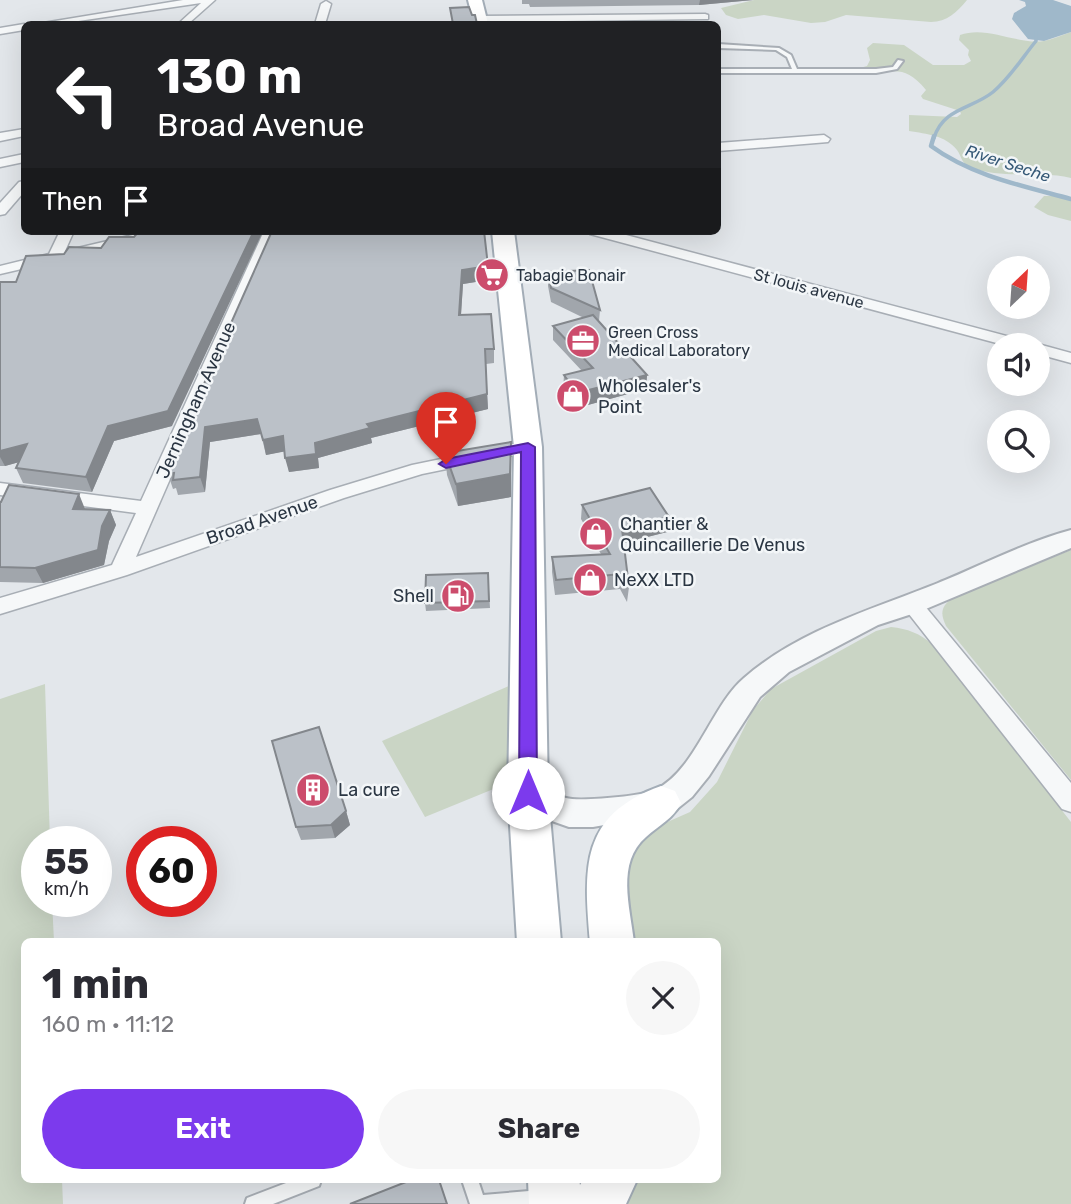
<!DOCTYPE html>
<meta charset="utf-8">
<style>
:root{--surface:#fff;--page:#f7f7f7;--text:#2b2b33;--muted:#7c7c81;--accent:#7c3aed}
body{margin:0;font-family:Rubik,sans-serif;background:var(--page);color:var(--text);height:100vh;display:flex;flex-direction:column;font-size:26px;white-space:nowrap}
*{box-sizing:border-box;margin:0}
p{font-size:23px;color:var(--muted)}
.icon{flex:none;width:38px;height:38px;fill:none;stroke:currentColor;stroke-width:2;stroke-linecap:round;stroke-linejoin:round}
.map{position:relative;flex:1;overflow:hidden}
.side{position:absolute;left:21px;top:938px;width:700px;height:245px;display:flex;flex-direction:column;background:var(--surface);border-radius:10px;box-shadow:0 7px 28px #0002}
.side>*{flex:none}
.hud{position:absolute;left:21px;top:21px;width:700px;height:214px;border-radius:10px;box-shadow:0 7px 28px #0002;background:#202124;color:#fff;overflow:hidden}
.needle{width:46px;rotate:25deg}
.controls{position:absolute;left:987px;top:256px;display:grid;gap:14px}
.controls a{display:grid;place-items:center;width:63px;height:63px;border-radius:50%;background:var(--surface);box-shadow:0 7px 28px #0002;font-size:35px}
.speed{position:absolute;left:21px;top:826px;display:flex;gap:14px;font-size:35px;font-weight:700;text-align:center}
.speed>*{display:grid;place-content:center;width:91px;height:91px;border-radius:50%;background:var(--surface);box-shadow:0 7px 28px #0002;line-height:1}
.speed small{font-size:18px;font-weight:400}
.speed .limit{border:10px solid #d22;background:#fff;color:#111}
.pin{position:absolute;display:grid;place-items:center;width:60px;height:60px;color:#fff;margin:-72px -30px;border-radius:50% 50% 50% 0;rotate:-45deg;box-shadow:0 0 7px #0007}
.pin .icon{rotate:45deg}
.me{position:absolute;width:77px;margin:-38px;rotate:0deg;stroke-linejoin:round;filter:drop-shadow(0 0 5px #0008)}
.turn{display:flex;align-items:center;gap:24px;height:147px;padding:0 21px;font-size:32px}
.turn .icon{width:91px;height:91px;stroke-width:2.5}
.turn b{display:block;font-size:49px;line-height:60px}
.then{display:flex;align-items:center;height:66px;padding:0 21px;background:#0003;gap:14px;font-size:26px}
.round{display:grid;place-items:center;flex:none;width:74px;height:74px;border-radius:37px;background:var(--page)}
.overview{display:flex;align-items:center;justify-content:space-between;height:119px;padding:0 21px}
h1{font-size:42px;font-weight:700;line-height:52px}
.action{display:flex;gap:14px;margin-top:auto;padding:14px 21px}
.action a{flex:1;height:80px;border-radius:42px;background:var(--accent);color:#fff;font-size:28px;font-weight:700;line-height:80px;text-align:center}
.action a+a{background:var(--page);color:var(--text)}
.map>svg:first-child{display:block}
.green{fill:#cad5c5}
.water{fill:#9fb8ca}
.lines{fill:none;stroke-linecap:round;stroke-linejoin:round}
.stream-far1{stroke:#9fb8ca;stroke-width:3.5}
.stream{stroke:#9fb8ca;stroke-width:4.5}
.service-casing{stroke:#a8aeb5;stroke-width:4}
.minor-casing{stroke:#a8aeb5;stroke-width:3}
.tertiary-casing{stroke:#a8aeb5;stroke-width:4}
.primary-casing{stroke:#a3adb7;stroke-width:4}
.service{fill:#f6f8f9;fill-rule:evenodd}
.minor{fill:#f6f8f9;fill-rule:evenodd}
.tertiary{fill:#f6f8f9;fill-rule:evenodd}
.primary{fill:#fff;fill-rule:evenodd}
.wall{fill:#a1a6ac}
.shaded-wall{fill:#83878c}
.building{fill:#bbc1c8;stroke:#83878c;stroke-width:2}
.route{fill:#7c3aed;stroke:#51269a;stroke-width:2}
.labels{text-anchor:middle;stroke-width:5;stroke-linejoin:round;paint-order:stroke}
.far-water-label{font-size:16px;font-style:italic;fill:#365977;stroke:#f3f6f8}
.far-poi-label{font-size:16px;fill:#2b3643;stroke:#f3f6f8;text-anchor:start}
.far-street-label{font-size:16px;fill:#2b3643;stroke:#f3f6f8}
.poi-label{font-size:18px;fill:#2b3643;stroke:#f3f6f8;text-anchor:start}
.street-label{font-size:18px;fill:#2b3643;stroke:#f3f6f8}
</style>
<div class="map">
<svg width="1071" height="1204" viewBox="0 0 1071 1204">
<rect width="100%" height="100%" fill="#e3e7eb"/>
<!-- green -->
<g class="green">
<path d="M754 0H967C957 12 947 22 931 22L846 15 825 22 811 23 764 15 738 19 726 15 721 8Z"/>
<path d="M1071 32V178C1037 170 1003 180 970 167 961 163 962 157 957 150 945 135 927 134 909 131V115L957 117 961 114 960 111 923 99 921 96 926 90C898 56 886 80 849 74V71L867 66 870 60 867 48 873 43 904 45 933 65H964L971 61 968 55 969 50 959 40 960 35C987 25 1017 45 1044 41 1053 39 1062 35 1071 32Z"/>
<path d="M1044 196H1055L1071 200V221L1048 215 1034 207Z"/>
<path d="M1071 550V780L946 626C940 613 941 607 952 598Z"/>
<path d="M891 627C908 629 919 633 932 644L1071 822V1204H628L635 1180H718V942H623L619 871 638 835 690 812 717 782 753 710 771 689 876 631Z"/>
<path d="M45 684 50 842H37V901H52L54 941 24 942V1180H62L63 1204H0V699Z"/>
<path d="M511 685 523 777 425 817 382 741Z"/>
</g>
<!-- water -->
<path class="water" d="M1019 0H1053L1071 6V32L1044 41 1028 39 1012 19 1014 13 1026 6 1025 2Z"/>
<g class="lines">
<!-- stream-far1 -->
<path class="stream-far1" d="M934 138C943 108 972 109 993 92 1010 78 1022 58 1036 41V33"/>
<!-- stream -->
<path class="stream" d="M934 136 931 146C972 176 1023 186 1071 199"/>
<!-- service casing -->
<g class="service-casing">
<g id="service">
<path d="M718 44 779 48 791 55 797 69H876L893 67 898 60 903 61 897 69 876 73H718V69H792L787 57 776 50 718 48Z"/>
<path d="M294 1180H321L319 1186 273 1204H245L247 1198Z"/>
<path d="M462 1180H478L483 1195 541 1190 547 1192 549 1198 546 1204H470Z"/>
</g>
</g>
<!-- minor casing -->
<g class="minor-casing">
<g id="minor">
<path d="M183 0H215L188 24H178L201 3 58 24H37Z"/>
<path d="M326 1 331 4 325 24H315L321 4Z"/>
<path d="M705 14 708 15V19L480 22 475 19 480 16Z"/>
<path d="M24 24V30L0 34V28Z"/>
<path d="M24 129V136L0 141V133Z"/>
<path d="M824 135 830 139 828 142 718 151V143Z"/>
<path d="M24 154V162L0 167V159Z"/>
<path d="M24 181V192L5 214 0 215V203L19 182Z"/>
<path d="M60 231H74L65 251 150 231H175L168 235 0 274V266L49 254Z"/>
<path d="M264 231H278L136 557 330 490 412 465 528 441 537 447 534 451 422 474 344 498 127 575 0 614V598L112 565 136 513 0 495V483L141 501Z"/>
<path d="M588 231H611L1029 342 1031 345H1004L590 234Z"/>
<path d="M1038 344 1071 353V363L1038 354 1036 345Z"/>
<path d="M912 596 919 599 1071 783V812L1062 809 905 609 901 604 905 599Z"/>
</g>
</g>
<!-- tertiary casing -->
<g class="tertiary-casing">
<path id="tertiary" d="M1071 530V548L921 611 878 625 789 672 760 697 709 776 692 797 672 813 593 827H569L535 815 517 802 513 793 517 784 528 780C541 785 552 794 566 798 579 802 643 796 655 790 696 770 711 706 744 678 799 630 871 610 938 583 982 565 1026 542 1071 530Z"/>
</g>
<!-- primary casing -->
<g class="primary-casing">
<g id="primary">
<path d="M468 0H482L488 24H474Z"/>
<path d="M492 231H514L542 447 548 793 561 942H517L508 793 514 447Z"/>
<path d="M661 786 675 791 681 803C673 819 659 825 646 837 616 863 630 906 634 942H590C584 869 579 815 661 786Z"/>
<path d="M528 1180H579L580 1185 583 1180H637L626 1204H529Z"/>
</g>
</g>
<!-- service -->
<use href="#service" class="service"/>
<!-- minor -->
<use href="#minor" class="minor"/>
<!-- tertiary -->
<use href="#tertiary" class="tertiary"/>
<!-- primary -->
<use href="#primary" class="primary"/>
</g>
<!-- wall -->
<g class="wall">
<path d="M522 0H753L699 5 530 7 529 4H522Z"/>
<path d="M272 231 488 280 463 284 461 315 494 349V363L486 364 488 409 371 438 372 443 318 458 319 468 289 472 285 451 266 455 261 434 210 442 205 492 178 495 176 488 173 489 168 474Z"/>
<path d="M548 272 600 310 599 321 647 375 646 389 577 408 563 390 564 375 582 371 553 340V326L584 318 551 302 548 286Z"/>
<path d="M0 282 172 426 114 441 92 492 23 483 16 468 19 462 5 466H0Z"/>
<path d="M445 453 511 464V497L458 506 447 475Z"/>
<path d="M0 502 110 510 116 525 109 541 104 565 43 583 0 582Z"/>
<path d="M582 505 669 517 667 532 623 543 629 587 627 602 620 589 555 595 552 572V557L601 554 581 519Z"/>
<path d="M488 573 490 608 426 611 425 603Z"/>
<path d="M346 811 350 825 335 838 301 840 296 827Z"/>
</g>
<!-- shaded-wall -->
<g class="shaded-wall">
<path d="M700 0H753L699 5Z"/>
<path d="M254 231H263L172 426 114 441 92 492 86 477 108 426Z"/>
<path d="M488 266V280L463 284 460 329 459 315 462 270Z"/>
<path d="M647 375 646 389 577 408V393Z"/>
<path d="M487 394 488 409 371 438 372 443 318 458 319 468 289 472 285 458 315 443 367 424Z"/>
<path d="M257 419 261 434 210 442 205 492 200 477 205 427Z"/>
<path d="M283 436 287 451 266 455 263 440Z"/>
<path d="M511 442V497L458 506 456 484Z"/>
<path d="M27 444 34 458 5 466 0 457V451Z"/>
<path d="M79 494 85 509H73Z"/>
<path d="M110 510 116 525 109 541 104 565 43 583 35 568 102 526Z"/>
<path d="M669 517 667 532 620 544 622 529Z"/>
<path d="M346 811 350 825 335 838 331 825Z"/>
</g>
<!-- building -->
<g class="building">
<path d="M469 7 472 15H475L477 24H453L450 8Z"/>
<path d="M139 231H254L168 411 108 426 86 477 16 468 27 444 0 451V282H16L26 256 64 254 69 247 101 248 109 237H134Z"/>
<path d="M272 231H484L488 266 462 270 459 315 491 314 494 349H485L487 394 367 424 370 428 315 443 316 454 285 458 283 436 263 440 257 419 205 427 200 477 173 480 174 473 168 474 170 460Z"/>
<path d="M589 270 600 310 551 288 548 272Z"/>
<path d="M593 315 647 375 577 393 564 375 593 368 553 326Z"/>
<path d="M511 442 510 474 456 484 445 453Z"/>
<path d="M9 485 79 494 73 509 110 510 102 526 98 550 35 568 0 567V502H1Z"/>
<path d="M650 488 669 517 622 529 629 587 621 574 556 580 552 557 610 554 582 505Z"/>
<path d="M488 573 489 601 425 603 426 575Z"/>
<path d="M319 727 346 811 331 825 296 827 272 741Z"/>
<path d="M411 1180H431V1181L439 1180 447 1204H350Z"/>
</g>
<!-- route -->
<path class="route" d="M528 443 535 447 537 793 535 799 528 801 521 799 519 793 521 452 446 468 439 464 446 459Z"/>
<!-- icons -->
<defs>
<g id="supermarket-disc" transform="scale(1.75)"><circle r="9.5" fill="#cc4c6c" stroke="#f3f6f8"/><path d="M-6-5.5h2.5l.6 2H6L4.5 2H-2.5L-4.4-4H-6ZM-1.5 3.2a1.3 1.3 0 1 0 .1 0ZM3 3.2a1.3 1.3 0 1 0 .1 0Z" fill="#fff"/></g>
<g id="office-disc" transform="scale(1.75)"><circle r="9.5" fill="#cc4c6c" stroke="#f3f6f8"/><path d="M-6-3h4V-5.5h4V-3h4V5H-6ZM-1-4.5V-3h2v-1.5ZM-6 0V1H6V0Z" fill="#fff"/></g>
<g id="shop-disc" transform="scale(1.75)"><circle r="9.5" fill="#cc4c6c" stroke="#f3f6f8"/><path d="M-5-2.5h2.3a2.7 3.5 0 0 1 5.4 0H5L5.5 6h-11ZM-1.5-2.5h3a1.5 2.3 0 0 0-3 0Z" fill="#fff"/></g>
<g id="fuel-disc" transform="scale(1.75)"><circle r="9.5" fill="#cc4c6c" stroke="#f3f6f8"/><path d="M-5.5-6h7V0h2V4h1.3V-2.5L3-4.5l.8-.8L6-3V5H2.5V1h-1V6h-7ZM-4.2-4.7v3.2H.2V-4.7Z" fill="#fff"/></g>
<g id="building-disc" transform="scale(1.75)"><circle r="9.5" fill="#cc4c6c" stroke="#f3f6f8"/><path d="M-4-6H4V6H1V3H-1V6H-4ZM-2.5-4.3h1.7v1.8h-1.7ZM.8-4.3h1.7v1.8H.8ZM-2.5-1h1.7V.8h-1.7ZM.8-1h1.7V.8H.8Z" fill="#fff"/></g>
</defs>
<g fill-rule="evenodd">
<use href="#supermarket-disc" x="492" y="275"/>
<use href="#office-disc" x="583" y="341"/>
<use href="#shop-disc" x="573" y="396"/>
<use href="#shop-disc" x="596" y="534"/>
<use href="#shop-disc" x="590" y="580"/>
<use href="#fuel-disc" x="458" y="596"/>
<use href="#building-disc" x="313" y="790"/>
</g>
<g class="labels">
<!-- far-water labels -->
<g class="far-water-label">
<text transform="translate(1008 163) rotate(18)" y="6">River Seche</text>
</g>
<!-- far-poi labels -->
<g class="far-poi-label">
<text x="516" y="281">Tabagie Bonair</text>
<text x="608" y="338">Green Cross<tspan x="608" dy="18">Medical Laboratory</tspan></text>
</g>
<!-- far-street labels -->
<g class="far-street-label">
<text transform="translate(809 288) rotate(15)" y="6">St louis avenue</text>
</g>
<!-- poi labels -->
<g class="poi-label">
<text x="598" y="392">Wholesaler's<tspan x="598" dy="21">Point</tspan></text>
<text x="620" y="530">Chantier &amp;<tspan x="620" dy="21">Quincaillerie De Venus</tspan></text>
<text x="614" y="586">NeXX LTD</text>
<text x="434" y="602" text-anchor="end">Shell</text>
<text x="338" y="796">La cure</text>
</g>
<!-- street labels -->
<g class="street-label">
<text transform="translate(196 400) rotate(-66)" y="6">Jerningham Avenue</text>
<text transform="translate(262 520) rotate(-19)" y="6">Broad Avenue</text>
</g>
</g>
</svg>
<div class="controls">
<a><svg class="needle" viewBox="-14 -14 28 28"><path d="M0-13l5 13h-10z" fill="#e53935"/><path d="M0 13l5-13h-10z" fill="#7c7c81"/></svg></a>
<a><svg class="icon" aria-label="sound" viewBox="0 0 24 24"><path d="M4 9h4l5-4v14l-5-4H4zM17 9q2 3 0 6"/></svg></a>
<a><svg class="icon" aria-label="search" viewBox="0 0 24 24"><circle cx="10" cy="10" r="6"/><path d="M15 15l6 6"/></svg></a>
</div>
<div class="speed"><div>55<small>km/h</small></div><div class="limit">60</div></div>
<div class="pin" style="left:446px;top:464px;background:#d93025"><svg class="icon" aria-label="arrive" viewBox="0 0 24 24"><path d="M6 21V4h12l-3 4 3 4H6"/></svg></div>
<svg class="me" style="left:528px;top:793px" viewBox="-20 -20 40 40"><circle r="19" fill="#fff"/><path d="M0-13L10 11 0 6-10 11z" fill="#7c3aed"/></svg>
<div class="hud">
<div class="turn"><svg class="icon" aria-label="left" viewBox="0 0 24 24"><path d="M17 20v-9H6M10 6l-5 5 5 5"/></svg><div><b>130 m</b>Broad Avenue</div></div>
<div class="then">Then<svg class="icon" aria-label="arrive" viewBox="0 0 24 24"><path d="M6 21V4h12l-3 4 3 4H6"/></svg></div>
</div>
<section class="side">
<div class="overview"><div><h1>1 min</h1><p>160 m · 11:12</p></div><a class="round"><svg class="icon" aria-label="close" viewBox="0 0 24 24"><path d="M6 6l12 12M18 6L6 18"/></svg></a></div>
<div class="action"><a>Exit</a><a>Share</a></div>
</section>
</div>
